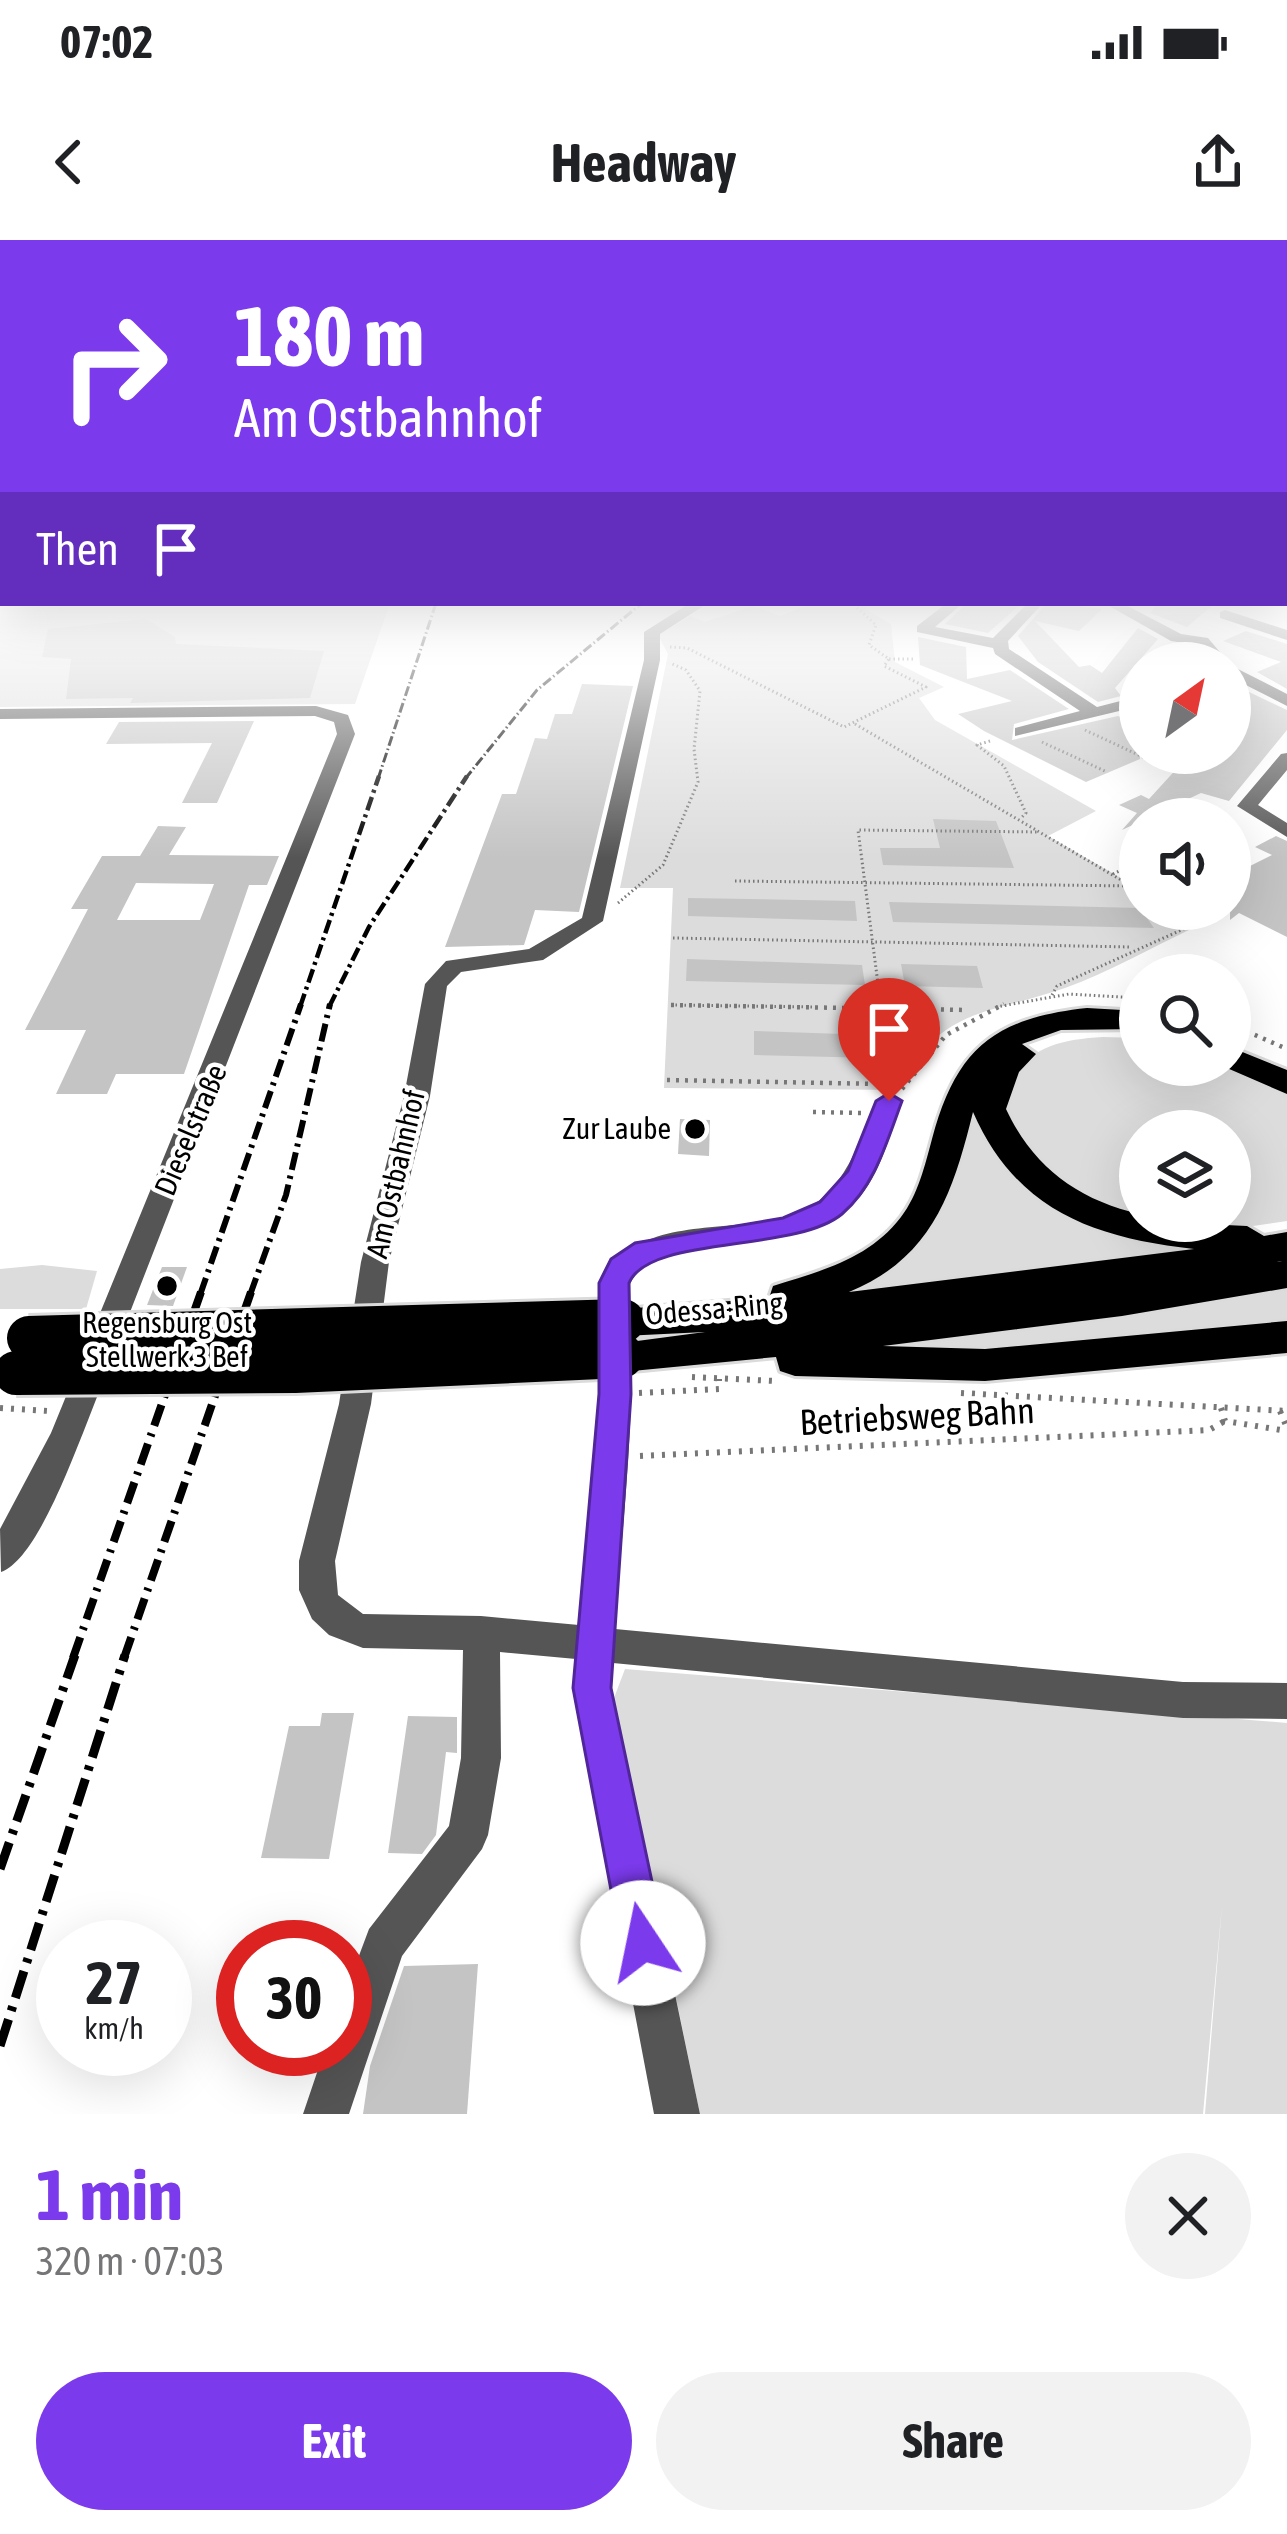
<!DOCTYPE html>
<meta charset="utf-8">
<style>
:root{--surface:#fff;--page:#f2f2f2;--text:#202124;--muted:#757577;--accent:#7c3aed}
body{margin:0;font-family:"Asap Condensed",sans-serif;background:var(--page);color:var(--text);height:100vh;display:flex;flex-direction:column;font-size:45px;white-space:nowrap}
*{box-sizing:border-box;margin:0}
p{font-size:39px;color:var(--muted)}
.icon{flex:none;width:66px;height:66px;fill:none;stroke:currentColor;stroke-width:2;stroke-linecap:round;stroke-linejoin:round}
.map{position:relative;height:1874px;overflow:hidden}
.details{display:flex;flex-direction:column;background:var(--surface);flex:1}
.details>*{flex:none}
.hud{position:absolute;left:0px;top:0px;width:1287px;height:366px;box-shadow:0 12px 48px #0002;background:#7c3aed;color:#fff;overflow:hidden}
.needle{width:78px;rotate:33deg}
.controls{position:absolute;left:1119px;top:402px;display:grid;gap:24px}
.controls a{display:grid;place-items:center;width:132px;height:132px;border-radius:50%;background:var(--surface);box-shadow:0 12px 48px #0002;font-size:60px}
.speed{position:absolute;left:36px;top:1680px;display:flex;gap:24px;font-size:60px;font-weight:700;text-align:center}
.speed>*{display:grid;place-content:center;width:156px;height:156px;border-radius:50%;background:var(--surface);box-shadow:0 12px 48px #0002;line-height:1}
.speed small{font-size:30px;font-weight:400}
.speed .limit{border:18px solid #d22;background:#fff;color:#111}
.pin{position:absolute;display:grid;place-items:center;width:102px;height:102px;color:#fff;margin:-123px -51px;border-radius:50% 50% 50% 0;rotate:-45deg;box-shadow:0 0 12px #0007}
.pin .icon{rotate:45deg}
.me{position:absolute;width:132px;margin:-66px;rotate:349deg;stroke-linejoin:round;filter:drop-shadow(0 0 9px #0008)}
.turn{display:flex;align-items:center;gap:42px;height:252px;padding:0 36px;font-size:54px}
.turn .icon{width:156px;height:156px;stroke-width:2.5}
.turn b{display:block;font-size:84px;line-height:102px}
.then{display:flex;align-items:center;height:114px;padding:0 36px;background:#0003;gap:24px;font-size:45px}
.round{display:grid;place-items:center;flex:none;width:126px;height:126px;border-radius:63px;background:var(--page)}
.headline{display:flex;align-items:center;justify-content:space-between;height:204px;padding:0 36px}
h1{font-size:72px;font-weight:700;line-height:90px;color:var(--accent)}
.button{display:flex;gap:24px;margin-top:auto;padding:24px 36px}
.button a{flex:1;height:138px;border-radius:72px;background:var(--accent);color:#fff;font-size:48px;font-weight:700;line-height:138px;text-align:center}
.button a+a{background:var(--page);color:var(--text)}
.status{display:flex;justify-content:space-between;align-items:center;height:84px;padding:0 60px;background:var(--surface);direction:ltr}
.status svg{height:33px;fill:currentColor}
header{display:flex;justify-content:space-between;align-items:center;height:156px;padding:0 36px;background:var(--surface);font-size:54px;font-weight:700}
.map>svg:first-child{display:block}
.green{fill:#dcdcdc}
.building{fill:#c4c4c4;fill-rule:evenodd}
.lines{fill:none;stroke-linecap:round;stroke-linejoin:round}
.highway-casing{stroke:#dbdbdb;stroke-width:6}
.path-far2{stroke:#777;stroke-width:3;stroke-dasharray:1.5 3;stroke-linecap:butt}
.path-far1{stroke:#777;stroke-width:4.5;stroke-dasharray:3 6;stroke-linecap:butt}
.path{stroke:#777;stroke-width:6;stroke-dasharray:3 8;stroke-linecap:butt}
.minor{fill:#555;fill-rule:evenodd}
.highway{fill:#000;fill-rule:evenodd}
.rail-far4{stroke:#000;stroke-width:3;stroke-dasharray:10 3 1.5 3;stroke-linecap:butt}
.rail-far3{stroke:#000;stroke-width:4.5;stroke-dasharray:14 4.5 3 4.5;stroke-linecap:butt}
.rail-far2{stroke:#000;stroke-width:6;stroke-dasharray:18 6 3 6;stroke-linecap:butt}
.rail-far1{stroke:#000;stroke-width:8;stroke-dasharray:22 8 3 8;stroke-linecap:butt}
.rail{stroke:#000;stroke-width:9;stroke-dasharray:28 9 4.5 9;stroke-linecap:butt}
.highway-bridge-casing{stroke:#dbdbdb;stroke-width:50;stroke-linecap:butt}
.highway-bridge{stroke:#000;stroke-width:44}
.route{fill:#7c3aed;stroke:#51269a;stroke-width:3}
.poi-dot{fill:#000;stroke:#fff;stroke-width:4.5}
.labels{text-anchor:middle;stroke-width:9;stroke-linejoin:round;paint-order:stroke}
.poi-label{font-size:30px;fill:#000;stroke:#fff;text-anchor:end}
.street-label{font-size:30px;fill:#000;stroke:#fff}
.near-street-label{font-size:36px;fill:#000;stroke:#fff}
</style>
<div class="status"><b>07:02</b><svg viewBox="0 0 49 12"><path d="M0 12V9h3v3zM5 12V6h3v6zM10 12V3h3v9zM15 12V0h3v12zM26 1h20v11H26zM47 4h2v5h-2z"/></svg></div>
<header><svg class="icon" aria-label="back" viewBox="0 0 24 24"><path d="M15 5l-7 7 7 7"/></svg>Headway<svg class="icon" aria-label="share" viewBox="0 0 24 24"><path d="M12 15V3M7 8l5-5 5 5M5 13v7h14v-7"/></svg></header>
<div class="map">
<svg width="1287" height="1874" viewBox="0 0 1287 1874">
<rect width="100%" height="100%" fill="#fff"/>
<!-- green -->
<g class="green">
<path d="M0 356 3 363H390L355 464 0 467Z"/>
<path d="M813 363H872L865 369 891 384 895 422 944 447 919 458 935 480 1096 571 1048 596 1140 649V669H1174L1194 680 1193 688C1151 708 1109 732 1065 748 987 775 940 767 897 850L664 848 673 648H620L668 414 658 395 690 376 705 382 753 366 780 376Z"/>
<path d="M1103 797 1140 798V825H1230L1287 852V981L1232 989 1143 981H1230V891H1140V980L1058 945 1001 877C1008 816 1045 800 1103 797Z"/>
<path d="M972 854 999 915 1180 1003 1185 1011 862 1053 856 1044 875 1035Z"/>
<path d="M42 1025 97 1031 86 1069H0V1029Z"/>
<path d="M1287 1050V1079L999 1111 923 1113 915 1102Z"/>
<path d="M625 1429 1287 1483V1874H1205L1222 1665 1203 1874H700L614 1458Z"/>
</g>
<!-- building -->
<g class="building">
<path d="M967 363H1022L988 393 945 384Z"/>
<path d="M1047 363 1102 369 1079 391 1035 381 1079 427 1090 425 1102 433 1138 388 1158 399 1115 448 1121 456 1098 462 1038 422 1018 396Z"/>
<path d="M1158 363H1215L1187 387 1150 373Z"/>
<path d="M146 379 175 397 176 404 324 411 310 458 130 463 133 458 66 459 71 419 42 417 48 389Z"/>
<path d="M1246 391 1287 404V449L1257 432 1281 422 1223 401Z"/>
<path d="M918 397 966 407 967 439 1010 430 1069 469 1014 484 1012 500 1118 476 1140 485V519L1086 542 984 491 958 474 1012 461 920 425Z"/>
<path d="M582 444 633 446 579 672 535 670 524 705 445 707 502 554H516L535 498 547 499 555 474H572Z"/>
<path d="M1247 451 1287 470V490L1229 561 1201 553 1122 590 1137 573 1119 565 1141 555 1149 559 1191 513H1230V463Z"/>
<path d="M254 481 217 563H182L212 503 106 504 119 482Z"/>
<path d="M933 579 996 581 1014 628 883 625 880 608H940Z"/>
<path d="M158 586 186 587 169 615 279 616 267 645H249L184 834H116L107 854H56L86 790H25L88 669H71L102 616H140ZM136 643 214 644 200 680H117Z"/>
<path d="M1276 596 1287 601V697L1239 673 1230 680V636L1272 615 1255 607Z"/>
<path d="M688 658 855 661 857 681 688 676Z"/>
<path d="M889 662 1140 668 1154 688 893 682Z"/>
<path d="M687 719 862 725 865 745 686 741Z"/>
<path d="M901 724 977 726 983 748 905 746Z"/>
<path d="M754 791 872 795 875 818 754 815Z"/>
<path d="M680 879 710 880 709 916 678 914Z"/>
<path d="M162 1027H187L173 1066 147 1065Z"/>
<path d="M322 1473H354L329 1619 261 1618 289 1486H320Z"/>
<path d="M408 1476 457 1477V1513L446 1512 436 1595 422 1614 388 1613Z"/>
<path d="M478 1724 467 1874H363L370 1826 404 1726Z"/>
</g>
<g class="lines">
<!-- highway casing -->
<g class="highway-casing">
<g id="highway">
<path d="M1087 768 1140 771V789L1061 790 1022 804 1036 814 1019 832 1006 869C1033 927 1078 960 1140 974V981L1247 986 1264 996 1287 992V1020L1277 1022 1287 1020V1048L1122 1076 883 1106 985 1109 1287 1081V1113L985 1141 795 1136 780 1131 776 1117 622 1132 607 1127 601 1116 607 1105 705 1092 623 1096 609 1092 603 1081 609 1070 769 1058 773 1046C821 1031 869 1019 901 977 918 955 925 925 932 899 956 809 994 778 1087 768ZM973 872C1016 970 1093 998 1194 1009L849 1052C932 1018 953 953 973 872Z"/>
<path d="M1230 807 1287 830V854L1220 825H1230Z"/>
</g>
</g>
<!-- path-far2 -->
<g class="path-far2">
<path d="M670 407 687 408 844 487 926 447 884 426 889 419 869 405 876 385 852 363"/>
<path d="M889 419H914"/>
<path d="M855 484 1140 651"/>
<path d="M1085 490 1145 518"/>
<path d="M990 501 977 505 1004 526 1026 573 1021 578"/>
<path d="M1042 502 1107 532"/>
<path d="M1113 634 1140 621"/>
<path d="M735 641 1132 646"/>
<path d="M618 663 663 625 698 542 694 509 700 451 686 430 670 423"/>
<path d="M673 698 1130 707"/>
<path d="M1052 755 1057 746 1188 687 1185 677 1171 669"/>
<path d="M671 765 814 767"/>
<path d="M881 767 858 590 1039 592"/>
<path d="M996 767 1069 754 1140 758"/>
</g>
<!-- path-far1 -->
<g class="path-far1">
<path d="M881 764 891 844"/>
<path d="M671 765 967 770"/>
<path d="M1230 784 1287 809"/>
<path d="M667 840 883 844"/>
<path d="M902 849 946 795 1004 764"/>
<path d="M813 872 861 873"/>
</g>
<!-- path -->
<g class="path">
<path d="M692 1137 776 1141"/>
<path d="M639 1153 719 1149V1139"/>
<path d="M961 1153 1287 1171"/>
<path d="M0 1168 49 1171"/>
<path d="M1221 1168 1225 1181 1287 1191"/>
<path d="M1280 1171 1287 1188"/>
<path d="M640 1216 1209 1190 1225 1181"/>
</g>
<!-- minor -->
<g class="minor">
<path d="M690 363H708L660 394V420L603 681 543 720 461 732 447 746 430 856 389 1022 371 1164 335 1321 338 1355 363 1374 481 1376 579 1385 599 1154V1043C643 967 736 1000 804 970 860 944 865 860 889 853L902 861C889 896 879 942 850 967 798 1010 653 993 631 1042 621 1063 631 1125 631 1151 630 1230 620 1310 615 1389L1183 1442 1287 1443V1479L1183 1478 613 1423 611 1448 700 1874H654L573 1448 576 1419 500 1412 501 1518 488 1595 482 1609 402 1716 349 1874H303L325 1809H345V1753L369 1689 449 1586 461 1518 463 1410 363 1408 329 1395 312 1379 299 1350V1321L339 1164 361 1022 404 856 425 744 446 721 529 709 582 678 644 420V392Z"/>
<path d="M947 363H963L935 387 993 398 1028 363H1043L1008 401 1009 409 1097 467 1140 456V466L1015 496V488L1080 471 995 414 993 408 917 392V386Z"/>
<path d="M1104 363H1122L1181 394 1208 398 1229 423H1212L1197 405 1171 401Z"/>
<path d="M1225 370 1287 390V400L1220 378V372Z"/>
<path d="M1230 425 1287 454V466L1230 437Z"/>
<path d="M316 466 348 475 355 494 83 1193C69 1227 35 1320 1 1332L0 1289 51 1193 337 494 334 482 315 476 0 479V469Z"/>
<path d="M1287 513V530L1258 565 1287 583V597L1237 566 1281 514Z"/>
</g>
<!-- highway -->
<use href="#highway" class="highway"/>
<!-- rail-far4 -->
<g class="rail-far4">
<path d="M378 539 436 363"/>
<path d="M465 539 537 450 642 363"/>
</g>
<!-- rail-far3 -->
<g class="rail-far3">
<path d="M300 767 379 536"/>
<path d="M329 767 369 687 467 536"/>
</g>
<!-- rail-far2 -->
<g class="rail-far2">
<path d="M200 1055 301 764"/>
<path d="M250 1055 286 955 330 764"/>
</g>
<!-- rail-far1 -->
<g class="rail-far1">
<path d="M73 1418 201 1052"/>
<path d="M124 1418 251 1052"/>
</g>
<!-- rail -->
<g class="rail">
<path d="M0 1629 75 1415"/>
<path d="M0 1806 125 1415"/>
</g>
<!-- highway-bridge casing -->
<g class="highway-bridge-casing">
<g id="highway-bridge">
<path d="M29 1098 623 1081"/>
<path d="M16 1133 295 1131 622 1116"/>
</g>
</g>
<!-- highway-bridge -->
<use href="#highway-bridge" class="highway-bridge"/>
</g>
<!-- sky -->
<linearGradient id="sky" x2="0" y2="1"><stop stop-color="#8cadcc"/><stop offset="0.58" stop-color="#fff"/><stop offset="1" stop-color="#fff" stop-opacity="0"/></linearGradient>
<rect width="1287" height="618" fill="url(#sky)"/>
<!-- route -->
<path class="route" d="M889 853 902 861C887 901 875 946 842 974 795 1013 649 995 629 1043L631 1154 611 1448 665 1703 658 1719 643 1725 627 1719 621 1703 573 1448 599 1154V1043L611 1019 635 1003 783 978 820 962 848 931 876 861Z"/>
<!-- markers -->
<g class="poi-dot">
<circle cx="695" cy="889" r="12"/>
<circle cx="167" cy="1046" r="12"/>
</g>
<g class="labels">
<!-- poi labels -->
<g class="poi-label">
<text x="671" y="899">Zur Laube</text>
<text x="167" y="1093" text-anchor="middle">Regensburg Ost<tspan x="167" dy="34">Stellwerk 3 Bef</tspan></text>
</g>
<!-- street labels -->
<g class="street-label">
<text transform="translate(191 890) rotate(-67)" y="10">Dieselstraße</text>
<text transform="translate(396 934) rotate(-77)" y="10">Am Ostbahnhof</text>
<text transform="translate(714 1069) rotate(-5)" y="10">Odessa-Ring</text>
</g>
<!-- near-street labels -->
<g class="near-street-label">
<text transform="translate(917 1176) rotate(-3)" y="13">Betriebsweg Bahn</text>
</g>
</g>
</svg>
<div class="controls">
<a><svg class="needle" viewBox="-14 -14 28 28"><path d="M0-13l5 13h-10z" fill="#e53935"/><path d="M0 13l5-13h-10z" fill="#757577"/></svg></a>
<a><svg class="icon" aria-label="sound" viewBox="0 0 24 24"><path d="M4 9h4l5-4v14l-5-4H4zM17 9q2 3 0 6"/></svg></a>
<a><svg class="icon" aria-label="search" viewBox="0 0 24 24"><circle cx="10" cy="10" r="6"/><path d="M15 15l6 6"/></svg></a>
<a><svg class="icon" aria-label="layers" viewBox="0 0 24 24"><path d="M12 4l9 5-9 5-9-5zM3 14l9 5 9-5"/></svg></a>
</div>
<div class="speed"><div>27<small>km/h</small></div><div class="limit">30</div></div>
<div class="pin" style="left:889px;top:861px;background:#d93025"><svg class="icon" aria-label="arrive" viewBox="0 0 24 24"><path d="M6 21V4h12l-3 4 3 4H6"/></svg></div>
<svg class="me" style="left:643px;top:1703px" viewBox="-20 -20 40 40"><circle r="19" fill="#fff"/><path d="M0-13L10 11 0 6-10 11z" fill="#7c3aed"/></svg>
<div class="hud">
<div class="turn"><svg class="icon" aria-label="right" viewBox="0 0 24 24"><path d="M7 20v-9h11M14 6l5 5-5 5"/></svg><div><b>180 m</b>Am Ostbahnhof</div></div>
<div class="then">Then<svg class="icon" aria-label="arrive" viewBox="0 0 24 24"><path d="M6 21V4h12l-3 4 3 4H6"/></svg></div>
</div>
</div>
<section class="details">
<div class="headline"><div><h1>1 min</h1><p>320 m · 07:03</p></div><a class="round"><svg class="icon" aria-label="close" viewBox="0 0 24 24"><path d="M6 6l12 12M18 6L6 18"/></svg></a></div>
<div class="button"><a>Exit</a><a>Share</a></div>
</section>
